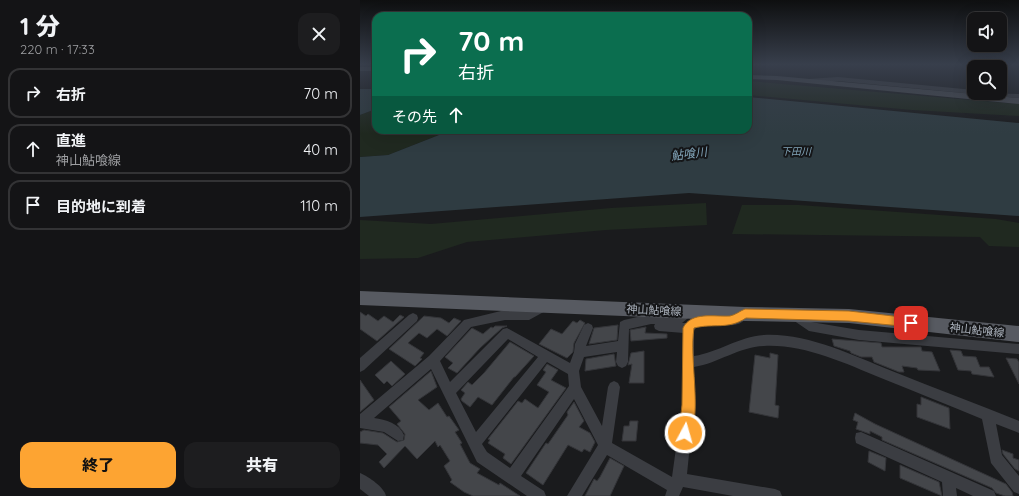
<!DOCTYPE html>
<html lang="ja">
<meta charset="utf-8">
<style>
:root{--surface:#141416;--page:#1d1d1f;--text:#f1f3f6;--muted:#9d9ea1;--line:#333335;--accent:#fda432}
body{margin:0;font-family:Quicksand,"Noto Sans JP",sans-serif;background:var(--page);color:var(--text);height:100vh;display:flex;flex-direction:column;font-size:15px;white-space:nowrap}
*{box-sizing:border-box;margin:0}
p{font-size:13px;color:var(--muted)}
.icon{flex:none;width:22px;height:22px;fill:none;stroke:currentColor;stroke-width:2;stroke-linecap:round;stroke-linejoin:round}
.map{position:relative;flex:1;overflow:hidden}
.panel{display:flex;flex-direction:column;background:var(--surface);width:360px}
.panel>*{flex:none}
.banner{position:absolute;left:12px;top:12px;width:380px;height:122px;border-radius:12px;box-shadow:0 4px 16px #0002,0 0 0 1px var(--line);background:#0b6e4f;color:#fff;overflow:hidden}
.controls{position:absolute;left:607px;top:12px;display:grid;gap:8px}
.controls a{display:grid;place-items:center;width:40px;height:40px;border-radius:8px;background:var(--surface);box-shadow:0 4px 16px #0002,0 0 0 1px var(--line);font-size:20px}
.pin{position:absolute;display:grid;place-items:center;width:34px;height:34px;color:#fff;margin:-17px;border-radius:8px;box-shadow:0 2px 6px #0006}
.me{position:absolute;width:44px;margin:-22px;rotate:6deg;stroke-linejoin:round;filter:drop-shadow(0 0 3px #0008)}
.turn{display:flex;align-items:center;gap:14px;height:84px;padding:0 20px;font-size:18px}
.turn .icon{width:52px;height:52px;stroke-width:2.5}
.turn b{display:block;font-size:28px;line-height:34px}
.then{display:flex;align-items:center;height:38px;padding:0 20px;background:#0003;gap:8px;font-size:15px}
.round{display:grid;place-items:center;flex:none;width:42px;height:42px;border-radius:12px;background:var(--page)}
.summary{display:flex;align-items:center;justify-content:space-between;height:68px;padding:0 20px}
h1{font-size:24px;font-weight:800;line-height:30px}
.cta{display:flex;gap:8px;margin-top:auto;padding:8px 20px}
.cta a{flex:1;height:46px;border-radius:12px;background:var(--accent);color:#111;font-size:16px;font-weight:800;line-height:46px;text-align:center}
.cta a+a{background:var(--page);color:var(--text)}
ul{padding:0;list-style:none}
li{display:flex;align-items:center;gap:12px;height:50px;margin:0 8px 6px;padding:0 12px;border:2px solid var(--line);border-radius:12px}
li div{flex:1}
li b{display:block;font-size:15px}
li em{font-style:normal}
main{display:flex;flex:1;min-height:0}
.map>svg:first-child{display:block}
.green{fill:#202920}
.water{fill:#2f3c42}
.building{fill:#44464a;stroke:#343539}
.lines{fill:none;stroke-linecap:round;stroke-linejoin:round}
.street{fill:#3b3d42;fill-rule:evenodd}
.secondary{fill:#494c52;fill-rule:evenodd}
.primary{fill:#575a61;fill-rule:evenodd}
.route{fill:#fda432;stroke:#a46b20}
.labels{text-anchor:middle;stroke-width:4;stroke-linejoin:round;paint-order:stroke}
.far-water-label{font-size:10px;font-style:italic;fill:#82a5b9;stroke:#151618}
.street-label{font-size:11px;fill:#acb3bd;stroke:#151618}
.water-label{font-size:12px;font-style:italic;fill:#82a5b9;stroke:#151618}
</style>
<main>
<section class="panel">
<div class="summary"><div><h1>1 分</h1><p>220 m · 17:33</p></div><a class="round"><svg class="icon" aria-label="close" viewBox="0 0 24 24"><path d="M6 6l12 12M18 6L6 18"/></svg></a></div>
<ul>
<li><svg class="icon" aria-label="right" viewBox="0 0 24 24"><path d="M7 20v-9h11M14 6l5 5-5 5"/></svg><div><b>右折</b></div><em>70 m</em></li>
<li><svg class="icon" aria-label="ahead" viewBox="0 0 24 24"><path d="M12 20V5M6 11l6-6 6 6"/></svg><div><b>直進</b><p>神山鮎喰線</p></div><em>40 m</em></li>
<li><svg class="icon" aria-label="arrive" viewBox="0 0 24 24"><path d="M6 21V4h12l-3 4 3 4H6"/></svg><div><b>目的地に到着</b></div><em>110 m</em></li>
</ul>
<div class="cta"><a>終了</a><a>共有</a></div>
</section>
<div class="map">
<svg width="659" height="496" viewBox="0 0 659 496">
<rect width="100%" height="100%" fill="#1a1b1d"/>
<!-- green -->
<g class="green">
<path d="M388 81 659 104V116L552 110 388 95Z"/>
<path d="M16 109V130H86L84 133 28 155 0 157V115Z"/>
<path d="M346 203 347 225 246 230 107 242 58 258 0 259V220L71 224 251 208Z"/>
<path d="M382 205H439L636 219 659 223V247L629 246 620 237 372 234Z"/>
</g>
<!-- water -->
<g class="water">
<path d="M0 89H16V109L0 115Z"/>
<path d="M388 97 659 123V216L329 193 0 217V157L28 155 84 133 86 130H388Z"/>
</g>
<!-- building -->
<g class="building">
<path d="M0 312 6 316 8 314 18 321 24 316 33 322 40 315 44 317 17 341 0 329Z"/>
<path d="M64 316 81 318 89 323 94 318 101 321 87 336 77 329 67 338 59 333 48 343 64 353 60 358 62 359 55 366 29 349Z"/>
<path d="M220 320 225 323 214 343 213 352 207 358 179 344 191 329 202 334 213 321 217 323Z"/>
<path d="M258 325 257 340 229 344 234 328Z"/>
<path d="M135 326H147L142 328 120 348 97 373 88 368 93 363 85 357 112 328 123 334 131 327 133 328Z"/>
<path d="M286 327 285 333 307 334V338L271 341 270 330Z"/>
<path d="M472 339 521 343 522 347H561L562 351 572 352 580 371 558 370 557 368 542 366 544 372H539L514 362 512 357H501L491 353 490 351 474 346Z"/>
<path d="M150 342 174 356 155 377H154L132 405 118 397 110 407 102 401 101 399 105 393 101 390 108 382 112 385 124 373Z"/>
<path d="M590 350 601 351 603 356 616 357 620 367H629L634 377 612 374 611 371 598 370Z"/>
<path d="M284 351V383H269L272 364 268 365 271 353Z"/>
<path d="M410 353 418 355 415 405 419 406 418 418 389 412 395 355 410 358Z"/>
<path d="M254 354 256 366 225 371 226 359Z"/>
<path d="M646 358 657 359 659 362V384Z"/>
<path d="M31 361 45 374 32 386 27 381 24 384 15 375Z"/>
<path d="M187 364 198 370 191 380 206 388 151 464 143 458 145 454 128 443 130 440 128 439 158 401 162 403 165 399 178 408 189 392 177 385 186 372 183 370Z"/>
<path d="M71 371 77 387 58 400 69 410 78 403 87 417 89 416 99 430 95 432 102 443 100 444 110 463 120 469 117 473 139 485 140 483 160 496H113L104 492 90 482 92 480 84 466 90 461 80 445 78 447 75 441 57 459 45 446 24 468 19 462 27 454 18 445 0 443V432L4 430 23 433 37 442 44 440 45 434 37 424 41 421 29 407Z"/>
<path d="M0 380 14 400 0 412Z"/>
<path d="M561 397 589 408 590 429 557 417V404L561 405Z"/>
<path d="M214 402 224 421 219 427 230 433 235 442 230 452 224 449 222 452 208 445 183 485 166 473 186 443 188 444 208 415 207 412Z"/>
<path d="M495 413 515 424 646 484 652 492 653 496H645L636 493 632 488 522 440V437L510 431V434L496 429 498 422 493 420Z"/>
<path d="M270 421H278L276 441H262L264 426H269Z"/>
<path d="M642 450 653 454V458L659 460V471L655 469 643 454Z"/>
<path d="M509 451 526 458 525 471 508 462Z"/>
<path d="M250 458 264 466 250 496H225L234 479 237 481 240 477Z"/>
<path d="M540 465 579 482 582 496 540 478Z"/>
</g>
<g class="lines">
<!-- street -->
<g class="street">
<path d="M478 77 614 90V93H616L614 94 478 81 449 83 446 81 449 79Z"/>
<path d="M623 93 659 94V98L626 95Z"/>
<path d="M185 302 189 303 190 306 189 309 169 320H145L111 327 80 361 90 382 143 329 147 328 210 363 214 352 215 344 224 325 228 323 232 325 233 328 226 346 258 341 260 322 264 320 291 314H317L329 306 333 308 334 311 333 314 322 323H327L334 319 343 316H372L383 310 387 312 388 315C378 336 348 316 334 330V356C359 352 378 337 404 335 448 333 491 355 532 371 574 388 617 404 659 421V433L636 424 642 455 659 476V494L654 492 631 463 622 419C588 405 554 391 521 378 484 363 444 344 404 346 378 347 359 363 334 367V405L327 474 415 489 420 491 422 496H373L323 487 319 496H305L307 490 247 455 222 496H207L238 445 214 399 161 476 184 491 186 496H167L117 462 71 369 14 418C26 420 39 423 44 435L43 440 38 441 24 432 0 428V414L69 356 104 320 145 310H168ZM291 324H295L294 326 295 329 299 331 324 333 322 405 312 477 252 443 260 387 258 383 254 381 250 383 248 387 242 426 221 387 219 371 224 357 257 352 256 362 258 366 262 368 266 366 268 362 269 329ZM148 339 178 357 116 432 96 393ZM187 362 208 374 209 386 150 468 127 452 122 444Z"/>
<path d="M434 310 451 322 499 330 659 344V354L499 340 449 331 430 318 429 315 430 312Z"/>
<path d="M53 313 57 315 58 318 57 321 4 370 0 372V358L49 315Z"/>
<path d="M501 432 634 491 636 496H613L596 488 597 496H583L582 482 496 443 495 438 496 433Z"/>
<path d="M0 473C9 477 24 487 26 496H9L0 489Z"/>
</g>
<!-- secondary -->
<g class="secondary">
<rect x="0" y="67" width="16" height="4"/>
<path d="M388 75 417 76 659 98V104L417 80 388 79Z"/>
</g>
<!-- primary -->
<path class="primary" d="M0 291 385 307 489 309 659 326V342L489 323 385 321 0 305Z"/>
</g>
<!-- sky -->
<linearGradient id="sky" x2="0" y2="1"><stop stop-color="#0e0f10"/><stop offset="0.48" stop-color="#383f4c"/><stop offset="1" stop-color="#383f4c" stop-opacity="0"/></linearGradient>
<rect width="659" height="134" fill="url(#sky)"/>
<!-- route -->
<path class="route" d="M385 309 489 311 551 318 555 319 556 323 555 326 551 327 489 321 386 318C368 330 354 323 334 328 329 360 342 409 330 438L325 440 321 438 319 433 322 405 323 328C331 311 355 317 370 316 375 315 380 311 385 309Z"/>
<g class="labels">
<!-- far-water labels -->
<g class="far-water-label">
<text x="436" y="155">下田川</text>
</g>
<!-- street labels -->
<g class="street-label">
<text transform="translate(294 310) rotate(3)" y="4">神山鮎喰線</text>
<text transform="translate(617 330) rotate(6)" y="4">神山鮎喰線</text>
</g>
<!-- water labels -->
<g class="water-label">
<text transform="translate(329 154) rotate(-7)" y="4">鮎喰川</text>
</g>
</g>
</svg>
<div class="controls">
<a><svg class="icon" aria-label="sound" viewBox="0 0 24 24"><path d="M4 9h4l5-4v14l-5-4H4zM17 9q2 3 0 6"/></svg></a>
<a><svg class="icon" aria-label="search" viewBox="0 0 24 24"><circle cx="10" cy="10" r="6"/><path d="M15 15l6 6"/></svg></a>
</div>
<div class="pin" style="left:551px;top:323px;background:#d93025"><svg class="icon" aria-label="arrive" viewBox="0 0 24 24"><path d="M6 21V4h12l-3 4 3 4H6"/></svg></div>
<svg class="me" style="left:325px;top:433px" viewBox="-20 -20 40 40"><circle r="17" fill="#fda432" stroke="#fff" stroke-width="3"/><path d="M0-11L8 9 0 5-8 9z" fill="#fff"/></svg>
<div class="banner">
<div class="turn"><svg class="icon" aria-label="right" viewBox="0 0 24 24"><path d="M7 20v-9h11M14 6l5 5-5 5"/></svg><div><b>70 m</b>右折</div></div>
<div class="then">その先<svg class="icon" aria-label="ahead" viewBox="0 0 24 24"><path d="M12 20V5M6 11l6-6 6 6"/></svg></div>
</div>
</div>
</main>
